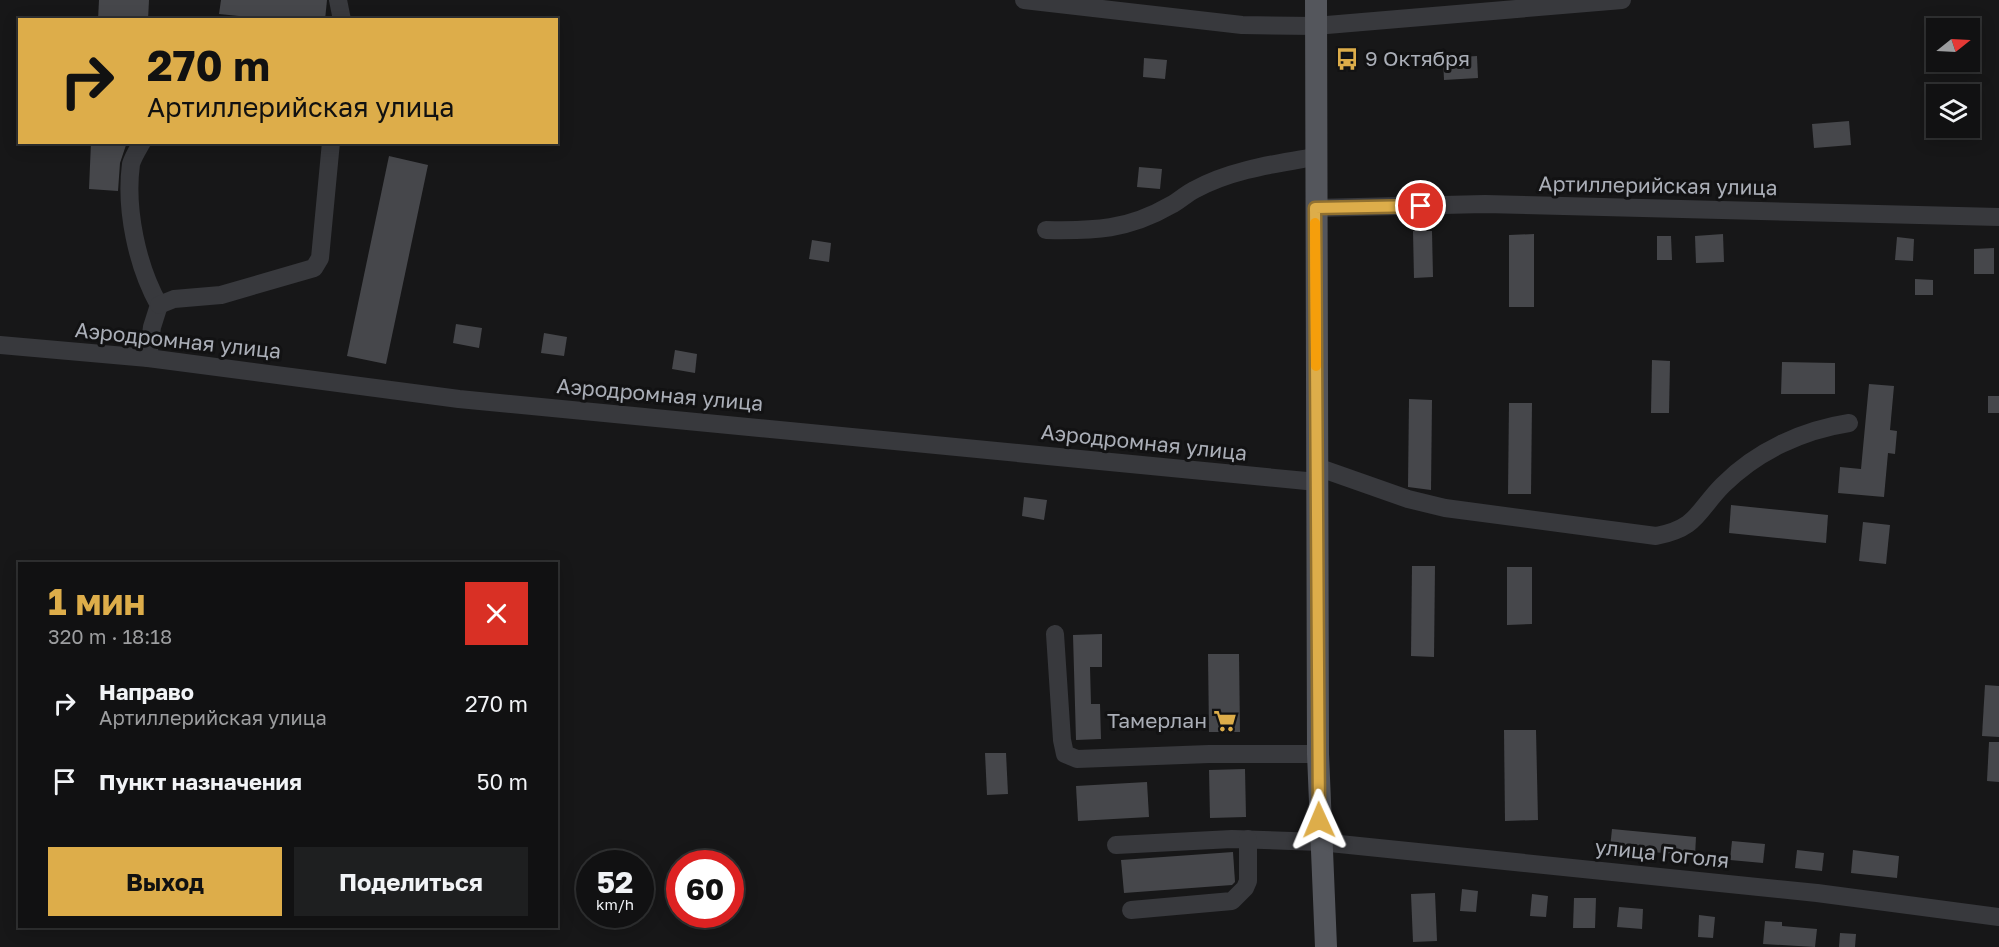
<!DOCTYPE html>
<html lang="ru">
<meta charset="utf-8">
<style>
:root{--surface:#111112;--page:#1e1f20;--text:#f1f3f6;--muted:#9c9d9f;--line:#303132;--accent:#ddad4a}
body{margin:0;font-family:"Golos Text",sans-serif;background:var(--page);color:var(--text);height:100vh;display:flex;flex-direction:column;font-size:22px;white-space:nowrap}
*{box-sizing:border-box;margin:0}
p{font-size:20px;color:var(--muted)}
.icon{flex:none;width:33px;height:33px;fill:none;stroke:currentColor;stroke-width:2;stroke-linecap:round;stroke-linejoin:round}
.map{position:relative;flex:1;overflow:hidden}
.panel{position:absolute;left:18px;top:562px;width:540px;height:366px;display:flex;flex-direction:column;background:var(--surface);border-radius:0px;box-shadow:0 3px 15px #0003,0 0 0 2px var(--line)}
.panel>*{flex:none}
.top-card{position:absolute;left:18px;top:18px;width:540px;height:126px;border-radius:0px;box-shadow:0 3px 15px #0003,0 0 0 2px var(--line);background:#ddad4a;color:#111;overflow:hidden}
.needle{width:39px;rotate:72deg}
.tools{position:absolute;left:1926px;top:18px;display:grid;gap:12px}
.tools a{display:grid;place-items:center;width:54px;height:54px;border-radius:0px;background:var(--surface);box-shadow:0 3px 15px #0003,0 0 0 2px var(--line);font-size:30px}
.speed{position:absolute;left:576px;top:850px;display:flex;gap:12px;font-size:30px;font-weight:700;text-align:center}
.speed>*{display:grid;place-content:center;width:78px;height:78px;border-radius:50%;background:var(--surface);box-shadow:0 3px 15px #0003,0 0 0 2px var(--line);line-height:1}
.speed small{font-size:15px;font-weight:400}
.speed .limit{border:9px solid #d22;background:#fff;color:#111}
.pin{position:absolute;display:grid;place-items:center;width:51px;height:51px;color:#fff;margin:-26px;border:3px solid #fff;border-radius:50%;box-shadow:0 2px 6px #0007}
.me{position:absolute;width:66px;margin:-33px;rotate:359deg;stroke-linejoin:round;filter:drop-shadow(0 0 4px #0008)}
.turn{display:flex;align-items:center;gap:21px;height:126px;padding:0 30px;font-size:27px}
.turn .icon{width:78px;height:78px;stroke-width:2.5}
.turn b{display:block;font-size:42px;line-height:51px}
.round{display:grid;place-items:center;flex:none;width:63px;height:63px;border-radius:0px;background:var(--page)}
.headline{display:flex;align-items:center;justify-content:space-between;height:102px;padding:0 30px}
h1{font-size:36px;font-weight:700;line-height:45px;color:var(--accent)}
.action{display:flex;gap:12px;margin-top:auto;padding:12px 30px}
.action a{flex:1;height:69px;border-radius:0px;background:var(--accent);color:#111;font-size:24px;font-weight:700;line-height:69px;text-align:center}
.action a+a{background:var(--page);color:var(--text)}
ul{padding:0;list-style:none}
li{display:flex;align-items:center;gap:18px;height:78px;padding:0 30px}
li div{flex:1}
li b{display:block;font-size:22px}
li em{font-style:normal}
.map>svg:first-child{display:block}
.building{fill:#46474b}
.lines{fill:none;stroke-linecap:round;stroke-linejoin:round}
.minor{stroke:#38393d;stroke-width:18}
.major{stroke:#54565c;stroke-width:22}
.route-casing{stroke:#907030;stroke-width:15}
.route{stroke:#ddad4a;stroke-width:10}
.slow{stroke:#f59e0b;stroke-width:10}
.labels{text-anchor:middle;stroke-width:6;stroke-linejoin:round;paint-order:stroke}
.poi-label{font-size:21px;fill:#aaaeb7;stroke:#121213;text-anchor:start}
.street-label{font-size:21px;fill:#aaaeb7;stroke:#121213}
</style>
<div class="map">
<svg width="1999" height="947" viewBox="0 0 1999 947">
<rect width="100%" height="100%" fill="#171718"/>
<!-- building -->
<g class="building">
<path d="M99 0H149L148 20H98Z"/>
<path d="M221 0H327L325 20H277L219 14Z"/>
<path d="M1477 56 1478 78 1444 80 1443 58Z"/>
<path d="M1144 58 1167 60 1165 79 1143 77Z"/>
<path d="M1849 121 1851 145 1814 148 1812 124Z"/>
<path d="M91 142H127L120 163 118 191 89 189Z"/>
<path d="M389 156 428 165 386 364 347 356Z"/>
<path d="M1139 167 1162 169 1160 189 1137 187Z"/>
<path d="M1413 231H1432L1433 277 1414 278Z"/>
<path d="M1534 234V307H1509V235Z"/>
<path d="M1723 234 1724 262 1696 263 1695 236Z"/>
<path d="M1657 236H1671L1672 260H1657Z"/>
<path d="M1897 237 1914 239 1913 261 1895 260Z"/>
<path d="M812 240 831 243 829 262 809 259Z"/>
<path d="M1994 248V274H1974V249Z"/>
<path d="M1915 279 1933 280V295H1915Z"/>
<path d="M456 324 482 328 479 348 453 343Z"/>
<path d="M544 333 567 337 564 356 541 353Z"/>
<path d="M675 350 697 354 695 373 672 369Z"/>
<path d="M1652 360 1670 361 1669 413H1651Z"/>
<path d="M1782 362 1835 363V394H1781Z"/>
<path d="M1869 384 1894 386 1890 430 1897 431 1895 454 1888 453 1884 497 1838 493 1840 467 1861 469Z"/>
<rect x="1988" y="396" width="11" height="17"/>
<path d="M1409 399 1432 400 1431 490 1408 487Z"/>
<path d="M1509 403H1532L1531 494H1508Z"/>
<path d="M1024 497 1047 500 1044 520 1022 516Z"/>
<path d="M1731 505 1828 515 1826 543 1729 533Z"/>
<path d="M1863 522 1890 525 1886 564 1859 561Z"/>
<path d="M1412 566H1435L1434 657 1411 656Z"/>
<path d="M1507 567H1532V624L1507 625Z"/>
<path d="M1102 634V667H1090L1091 704H1100L1101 739 1076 740 1073 635Z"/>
<path d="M1208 654H1239L1240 732H1209Z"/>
<path d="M1985 685 1999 686V737L1982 736Z"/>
<path d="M1504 730H1536L1538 820 1505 821Z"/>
<path d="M1989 742H1999V782L1987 781Z"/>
<path d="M985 753H1006L1008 794 987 795Z"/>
<path d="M1245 769 1246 817 1210 818 1209 770Z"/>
<path d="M1147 782 1149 817 1078 821 1076 786Z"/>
<path d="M1612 829 1696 837 1695 856 1610 848Z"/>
<path d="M1732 841 1765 844 1763 863 1730 860Z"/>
<path d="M1797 850 1824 853 1822 871 1795 868Z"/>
<path d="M1853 850 1899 856 1897 878 1851 873Z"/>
<path d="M1233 852 1235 882 1232 885 1124 893 1121 860Z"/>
<path d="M1462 889 1478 891 1476 912 1460 911Z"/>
<path d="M1435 893 1437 941 1413 942 1411 894Z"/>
<path d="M1532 894 1548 896 1546 917 1530 916Z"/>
<path d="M1574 898H1596L1595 928H1573Z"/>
<path d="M1619 907 1643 909 1642 929 1617 927Z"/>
<path d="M1699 915 1715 917 1713 938 1698 937Z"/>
<path d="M1765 921 1782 922V926L1817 929 1815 947 1763 944Z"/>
<path d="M1840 933 1856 934 1855 947H1839Z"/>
</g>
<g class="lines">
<!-- minor -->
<g class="minor">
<path d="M338 0 342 20"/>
<path d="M1024 0 1242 25 1315 26 1622 0"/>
<path d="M142 142C138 149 133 157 131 164 125 209 137 266 159 305L152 327 148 358"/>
<path d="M1315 208 1485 204 1999 217"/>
<path d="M1046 230C1094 231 1128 230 1171 205 1179 201 1186 194 1194 190 1230 170 1274 164 1314 157"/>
<path d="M159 305 174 299 221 295 314 268 320 258 331 142"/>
<path d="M0 345 148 358 459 399 1317 482"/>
<path d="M1317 467 1408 499 1445 508 1656 536C1698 528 1697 511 1723 485 1757 451 1803 430 1849 423"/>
<path d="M1055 634 1062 740 1065 754 1077 759 1209 754H1318"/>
<path d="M1116 845 1232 839 1320 842 1817 893 1999 917"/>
<path d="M1131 910 1232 901 1245 888 1248 881V839"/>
</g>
<!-- major -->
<path class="major" d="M1316 0 1318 754 1326 947"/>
</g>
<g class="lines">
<!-- route casing -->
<g class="route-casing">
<path id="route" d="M1319 820 1315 208 1421 206"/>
</g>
<!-- route -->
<use href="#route" class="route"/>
<!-- slow -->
<path class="slow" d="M1315 223 1316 366"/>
</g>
<!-- icons -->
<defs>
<g id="bus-bare" transform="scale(1.8)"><path d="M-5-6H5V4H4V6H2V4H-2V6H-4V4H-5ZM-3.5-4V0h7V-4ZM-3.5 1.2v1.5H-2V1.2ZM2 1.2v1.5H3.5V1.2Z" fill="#ddad4a" stroke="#121213" stroke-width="2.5" paint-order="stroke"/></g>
<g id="supermarket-bare" transform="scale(1.8)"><path d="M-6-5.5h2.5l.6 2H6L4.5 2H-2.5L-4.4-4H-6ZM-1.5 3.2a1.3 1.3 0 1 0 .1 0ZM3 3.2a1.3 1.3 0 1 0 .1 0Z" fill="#ddad4a" stroke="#121213" stroke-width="2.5" paint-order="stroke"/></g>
</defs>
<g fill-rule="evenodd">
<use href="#bus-bare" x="1347" y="59"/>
<use href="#supermarket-bare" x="1225" y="721"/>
</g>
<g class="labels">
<!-- poi labels -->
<g class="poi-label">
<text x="1365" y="66">9 Октября</text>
<text x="1207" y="728" text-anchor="end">Тамерлан</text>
</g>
<!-- street labels -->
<g class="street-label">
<text transform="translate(1658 186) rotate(1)" y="7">Артиллерийская улица</text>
<text transform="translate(178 341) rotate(6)" y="7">Аэродромная улица</text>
<text transform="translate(660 395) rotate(5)" y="7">Аэродромная улица</text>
<text transform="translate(1144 443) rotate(6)" y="7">Аэродромная улица</text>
<text transform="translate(1662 854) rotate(6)" y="7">улица Гоголя</text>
</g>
</g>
</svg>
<div class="tools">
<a><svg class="needle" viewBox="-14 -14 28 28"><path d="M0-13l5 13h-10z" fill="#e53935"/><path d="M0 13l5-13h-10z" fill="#9c9d9f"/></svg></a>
<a><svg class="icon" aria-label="layers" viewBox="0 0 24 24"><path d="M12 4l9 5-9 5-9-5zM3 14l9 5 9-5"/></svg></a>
</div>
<div class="speed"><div>52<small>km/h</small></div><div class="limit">60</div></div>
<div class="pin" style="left:1421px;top:206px;background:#d93025"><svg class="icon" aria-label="arrive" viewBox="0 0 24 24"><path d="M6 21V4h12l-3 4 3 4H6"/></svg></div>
<svg class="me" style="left:1319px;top:820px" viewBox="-20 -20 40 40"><path d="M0-17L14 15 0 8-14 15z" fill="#ddad4a" stroke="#fff" stroke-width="4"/></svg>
<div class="top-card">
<div class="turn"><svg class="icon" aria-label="right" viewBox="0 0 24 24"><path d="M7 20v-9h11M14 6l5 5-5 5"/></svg><div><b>270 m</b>Артиллерийская улица</div></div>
</div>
<section class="panel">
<div class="headline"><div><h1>1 мин</h1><p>320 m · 18:18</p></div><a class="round" style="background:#d93025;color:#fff"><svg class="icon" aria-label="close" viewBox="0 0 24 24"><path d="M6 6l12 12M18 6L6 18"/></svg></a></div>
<ul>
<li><svg class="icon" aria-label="right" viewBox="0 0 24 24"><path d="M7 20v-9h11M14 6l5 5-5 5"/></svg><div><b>Направо</b><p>Артиллерийская улица</p></div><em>270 m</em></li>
<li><svg class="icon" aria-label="arrive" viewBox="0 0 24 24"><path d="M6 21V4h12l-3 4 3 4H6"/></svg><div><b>Пункт назначения</b></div><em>50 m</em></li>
</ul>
<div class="action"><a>Выход</a><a>Поделиться</a></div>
</section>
</div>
